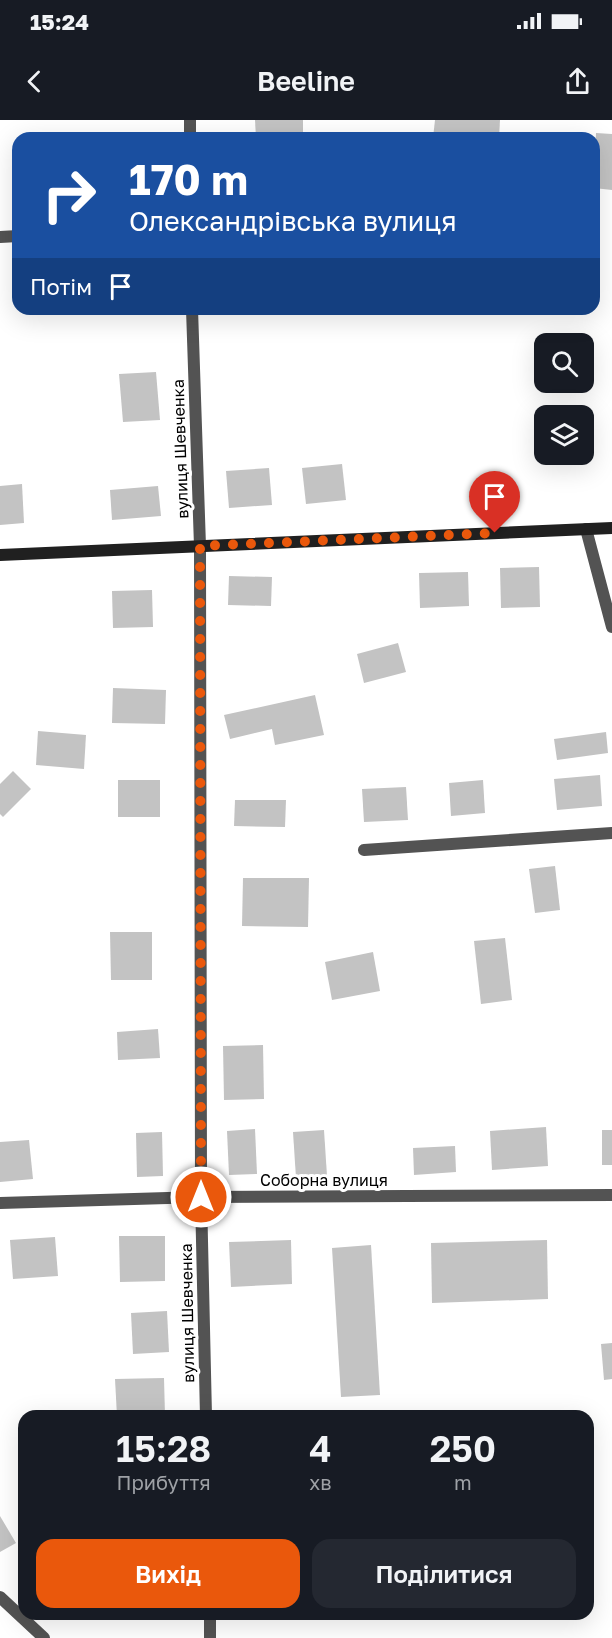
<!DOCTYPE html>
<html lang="uk">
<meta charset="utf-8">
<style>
:root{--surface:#171b24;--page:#242831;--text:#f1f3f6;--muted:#9ea1a6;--accent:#ea580c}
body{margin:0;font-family:"Golos Text",sans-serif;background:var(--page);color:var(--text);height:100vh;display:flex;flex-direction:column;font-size:22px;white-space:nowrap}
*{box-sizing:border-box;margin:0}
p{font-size:20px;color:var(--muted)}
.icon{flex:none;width:33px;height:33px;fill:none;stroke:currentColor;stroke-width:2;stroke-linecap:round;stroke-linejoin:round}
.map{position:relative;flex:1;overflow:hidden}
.side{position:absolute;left:18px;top:1290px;width:576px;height:210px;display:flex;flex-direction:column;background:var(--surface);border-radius:18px;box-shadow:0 6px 24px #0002}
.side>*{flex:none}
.top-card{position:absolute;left:12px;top:12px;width:588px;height:183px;border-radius:18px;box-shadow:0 6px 24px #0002;background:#1a4fa0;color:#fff;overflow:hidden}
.fabs{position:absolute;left:534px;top:213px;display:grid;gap:12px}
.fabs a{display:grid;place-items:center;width:60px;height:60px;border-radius:12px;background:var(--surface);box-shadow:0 6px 24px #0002;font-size:30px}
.pin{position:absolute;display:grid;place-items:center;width:51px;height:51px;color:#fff;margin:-62px -26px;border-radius:50% 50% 50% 0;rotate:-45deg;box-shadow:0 0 6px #0007}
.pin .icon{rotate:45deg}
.me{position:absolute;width:66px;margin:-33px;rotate:0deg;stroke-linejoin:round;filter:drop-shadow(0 0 4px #0008)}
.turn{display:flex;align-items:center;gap:21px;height:126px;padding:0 18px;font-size:27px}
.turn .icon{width:78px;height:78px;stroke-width:2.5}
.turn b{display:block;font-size:42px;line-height:51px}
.then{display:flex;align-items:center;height:57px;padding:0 18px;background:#0003;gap:12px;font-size:22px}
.eta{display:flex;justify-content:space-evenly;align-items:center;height:102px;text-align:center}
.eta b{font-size:36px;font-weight:600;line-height:42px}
.action{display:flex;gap:12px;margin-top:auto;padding:12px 18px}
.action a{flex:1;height:69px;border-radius:18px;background:var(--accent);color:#fff;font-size:24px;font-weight:600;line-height:69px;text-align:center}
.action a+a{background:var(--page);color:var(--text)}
.status{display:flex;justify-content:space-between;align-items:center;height:42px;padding:0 30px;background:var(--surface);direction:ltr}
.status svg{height:16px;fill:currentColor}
header{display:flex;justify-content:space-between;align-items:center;height:78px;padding:0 18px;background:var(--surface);font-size:27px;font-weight:600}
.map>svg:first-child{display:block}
.building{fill:#c3c3c3}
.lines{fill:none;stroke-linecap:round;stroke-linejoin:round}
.minor{stroke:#535353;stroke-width:12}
.secondary{stroke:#202020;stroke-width:12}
.route{stroke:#ea580c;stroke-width:10;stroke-dasharray:0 18}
.labels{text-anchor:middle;stroke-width:6;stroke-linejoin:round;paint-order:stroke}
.street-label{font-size:16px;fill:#000;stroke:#fff}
</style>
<div class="status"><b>15:24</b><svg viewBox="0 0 49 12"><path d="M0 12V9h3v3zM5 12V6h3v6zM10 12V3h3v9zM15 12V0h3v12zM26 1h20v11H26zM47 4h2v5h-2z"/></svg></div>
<header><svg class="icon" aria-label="back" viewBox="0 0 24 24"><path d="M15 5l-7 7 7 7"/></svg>Beeline<svg class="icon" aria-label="share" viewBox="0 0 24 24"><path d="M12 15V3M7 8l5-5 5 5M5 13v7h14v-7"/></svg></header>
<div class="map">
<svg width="612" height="1518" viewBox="0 0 612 1518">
<rect width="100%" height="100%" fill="#fff"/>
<!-- building -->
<g class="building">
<path d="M255 0H303V18H256Z"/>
<path d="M435 0H500L499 18H433Z"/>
<path d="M596 13 612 14V70L594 68Z"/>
<path d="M261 189H301L302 191 262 193Z"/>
<path d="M156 252 160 300 123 302 119 254Z"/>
<path d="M342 344 346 380 306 384 302 348Z"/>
<path d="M269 348 272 385 229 388 226 351Z"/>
<path d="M22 364 24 403 0 405V366Z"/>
<path d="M158 366 161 396 112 400 110 370Z"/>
<path d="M539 447 540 487 501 488 500 448Z"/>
<path d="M468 452 469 486 420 488 419 453Z"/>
<path d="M229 456 272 457 271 486 228 485Z"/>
<path d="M152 470 153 507 113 508 112 471Z"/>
<path d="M398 523 406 552 364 563 357 534Z"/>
<path d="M113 568 166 570 165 604 112 603Z"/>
<path d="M315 575 324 615 275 625 272 609 230 619 224 595Z"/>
<path d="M38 611 86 615 84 649 36 645Z"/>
<path d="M606 612 608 633 557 640 554 619Z"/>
<path d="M13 651 31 669 3 697 0 694V664Z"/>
<path d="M600 655 602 686 557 690 554 659Z"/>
<rect x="118" y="660" width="42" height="37"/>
<path d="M483 660 485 693 451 696 449 663Z"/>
<path d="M406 667 408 700 364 702 362 669Z"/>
<path d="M235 680H286L285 707 234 706Z"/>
<path d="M555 746 560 790 535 793 529 749Z"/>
<path d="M243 758H309L308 807 242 806Z"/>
<path d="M110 812H152V860H111Z"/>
<path d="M505 818 512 880 481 884 474 821Z"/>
<path d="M373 832 380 871 332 880 325 842Z"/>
<path d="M158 909 160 938 118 940 117 912Z"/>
<path d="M263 925 264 979 224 980 223 926Z"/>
<path d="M546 1007 548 1046 492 1050 490 1011Z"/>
<path d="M255 1009 257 1054 229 1055 227 1011Z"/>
<path d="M324 1010 327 1056 296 1058 293 1012Z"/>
<rect x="602" y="1010" width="10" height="35"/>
<path d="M162 1012 163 1056 137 1057 136 1013Z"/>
<path d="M29 1020 33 1059 0 1062V1022Z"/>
<path d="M455 1026 456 1052 414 1055 413 1028Z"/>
<path d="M119 1116H165V1161L120 1162Z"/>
<path d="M55 1117 58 1156 13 1159 10 1120Z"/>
<path d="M291 1120 292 1164 231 1167 229 1122Z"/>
<path d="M547 1120 548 1179 432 1183 431 1123Z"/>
<path d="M371 1125 380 1275 341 1277 332 1128Z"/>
<path d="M167 1191 169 1232 133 1234 131 1193Z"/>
<path d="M612 1223V1259L604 1260 601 1224Z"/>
<path d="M164 1258 165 1296H117L115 1259Z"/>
<path d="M0 1396 16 1423 0 1432Z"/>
</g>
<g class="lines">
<!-- minor -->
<g class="minor">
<path d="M190 18V0"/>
<path d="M0 117 18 116"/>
<path d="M192 189 200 426 201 1077 206 1296"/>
<path d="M586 409 612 507"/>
<path d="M364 730 612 713"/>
<path d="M0 1083 201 1077 612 1075"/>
<path d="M0 1477 44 1518"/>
<path d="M210 1494V1518"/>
</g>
<!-- secondary -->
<path class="secondary" d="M0 435 612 408"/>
</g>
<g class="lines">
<!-- route -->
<path class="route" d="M201 1077 200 426 495 413"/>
</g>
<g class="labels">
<!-- street labels -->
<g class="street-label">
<text transform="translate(180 329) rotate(-92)" y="6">вулиця Шевченка</text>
<text x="324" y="1066">Соборна вулиця</text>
<text transform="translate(187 1193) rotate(-91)" y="6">вулиця Шевченка</text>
</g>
</g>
</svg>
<div class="fabs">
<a><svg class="icon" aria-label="search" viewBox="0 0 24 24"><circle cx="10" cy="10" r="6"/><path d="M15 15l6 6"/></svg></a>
<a><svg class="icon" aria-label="layers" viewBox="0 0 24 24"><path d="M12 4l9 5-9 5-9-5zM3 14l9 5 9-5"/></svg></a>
</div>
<div class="pin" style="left:495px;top:413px;background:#d93025"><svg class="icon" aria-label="arrive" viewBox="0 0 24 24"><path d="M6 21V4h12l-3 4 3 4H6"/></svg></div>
<svg class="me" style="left:201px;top:1077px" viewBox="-20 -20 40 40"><circle r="17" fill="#ea580c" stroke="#fff" stroke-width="3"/><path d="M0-11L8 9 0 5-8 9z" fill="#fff"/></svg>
<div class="top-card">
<div class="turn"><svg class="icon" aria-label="right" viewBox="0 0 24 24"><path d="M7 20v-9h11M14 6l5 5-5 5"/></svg><div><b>170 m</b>Олександрівська вулиця</div></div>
<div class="then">Потім<svg class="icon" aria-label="arrive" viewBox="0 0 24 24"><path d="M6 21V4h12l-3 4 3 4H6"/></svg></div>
</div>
<section class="side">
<div class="eta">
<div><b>15:28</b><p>Прибуття</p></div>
<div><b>4</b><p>хв</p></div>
<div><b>250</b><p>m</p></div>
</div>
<div class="action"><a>Вихід</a><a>Поділитися</a></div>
</section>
</div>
